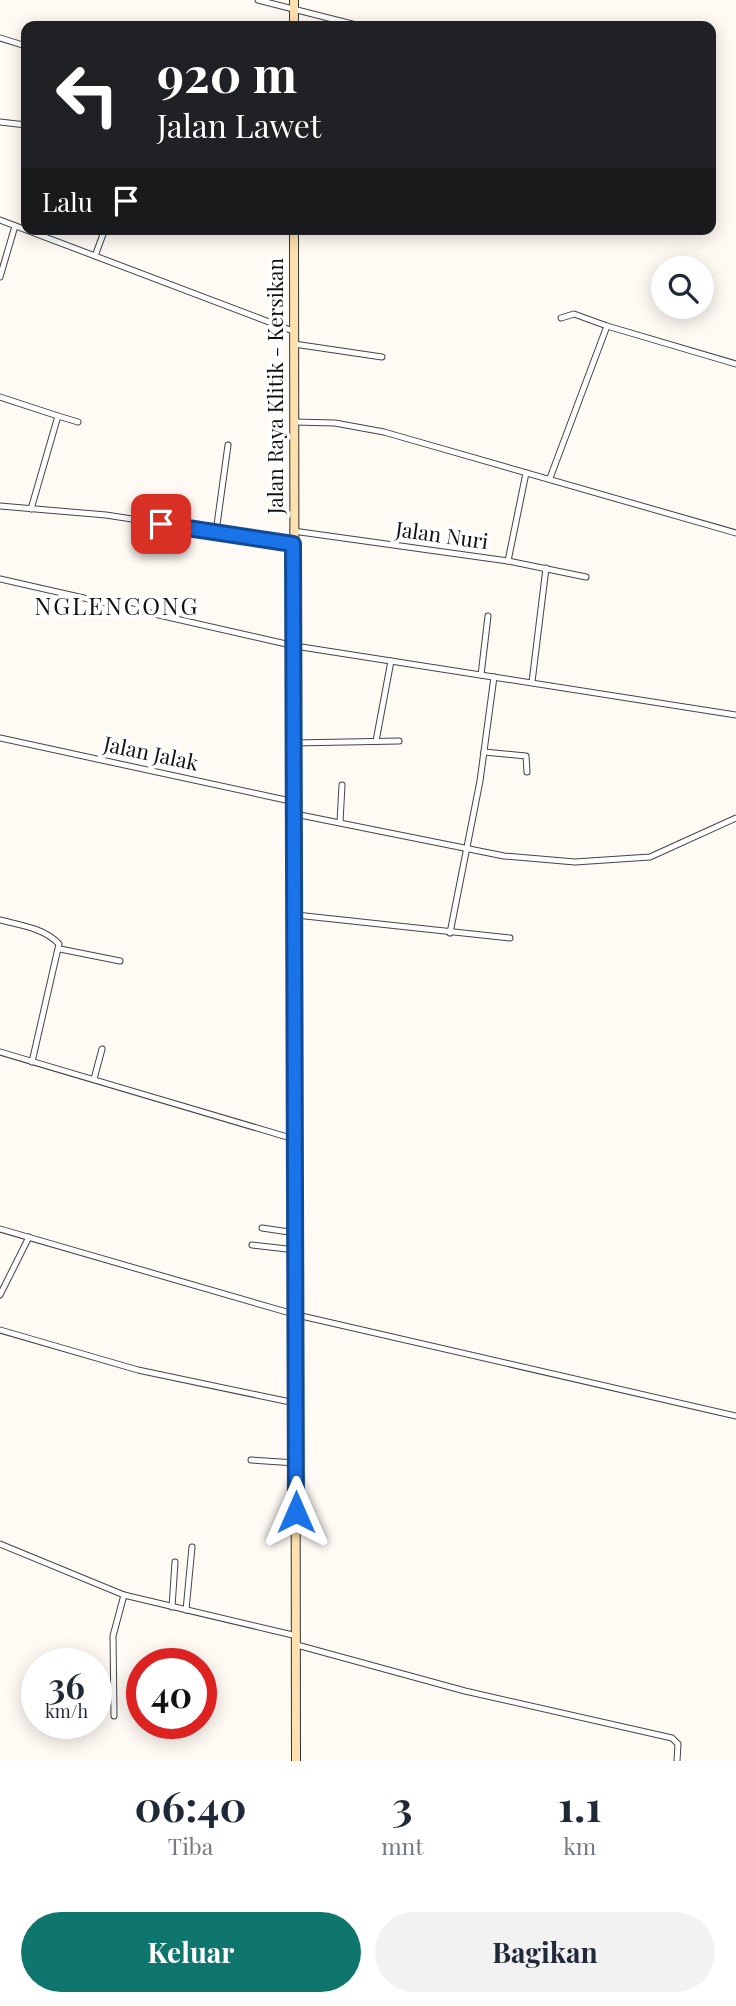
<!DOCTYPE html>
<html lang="id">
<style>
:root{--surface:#fff;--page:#f2f2f3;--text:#1f2937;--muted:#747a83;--accent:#0f766e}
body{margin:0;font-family:"Playfair Display",serif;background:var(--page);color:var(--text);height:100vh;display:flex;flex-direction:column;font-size:26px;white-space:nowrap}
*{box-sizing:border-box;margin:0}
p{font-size:23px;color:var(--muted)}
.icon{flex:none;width:38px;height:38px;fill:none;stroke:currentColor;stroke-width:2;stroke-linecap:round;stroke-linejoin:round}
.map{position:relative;height:1761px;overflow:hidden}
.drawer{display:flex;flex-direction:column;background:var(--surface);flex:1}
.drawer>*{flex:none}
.banner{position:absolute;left:21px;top:21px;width:695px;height:214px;border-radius:14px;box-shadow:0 4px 18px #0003;background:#202124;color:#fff;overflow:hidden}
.tools{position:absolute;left:651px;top:256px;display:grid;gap:14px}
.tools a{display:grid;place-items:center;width:63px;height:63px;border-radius:50%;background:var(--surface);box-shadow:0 4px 18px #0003;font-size:35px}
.speed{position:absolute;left:21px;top:1648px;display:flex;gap:14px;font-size:35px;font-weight:700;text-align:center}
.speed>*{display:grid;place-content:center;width:91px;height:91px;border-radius:50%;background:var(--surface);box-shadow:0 4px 18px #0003;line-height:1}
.speed small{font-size:18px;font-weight:400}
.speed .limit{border:10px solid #d22;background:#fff;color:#111}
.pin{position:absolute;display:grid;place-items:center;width:60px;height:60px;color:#fff;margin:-30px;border-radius:14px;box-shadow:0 4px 10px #0006}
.me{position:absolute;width:77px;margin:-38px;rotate:0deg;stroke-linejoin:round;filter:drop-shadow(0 0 5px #0008)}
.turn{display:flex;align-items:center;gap:24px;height:147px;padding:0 21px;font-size:32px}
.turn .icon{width:91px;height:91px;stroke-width:2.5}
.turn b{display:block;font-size:49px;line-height:60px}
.then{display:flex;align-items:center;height:66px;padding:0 21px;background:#0003;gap:14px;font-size:26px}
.eta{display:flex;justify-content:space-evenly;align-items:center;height:119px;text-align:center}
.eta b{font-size:42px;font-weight:700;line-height:49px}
.cta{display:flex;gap:14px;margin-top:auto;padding:14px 21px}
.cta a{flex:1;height:80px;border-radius:42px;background:var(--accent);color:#fff;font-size:28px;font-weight:700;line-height:80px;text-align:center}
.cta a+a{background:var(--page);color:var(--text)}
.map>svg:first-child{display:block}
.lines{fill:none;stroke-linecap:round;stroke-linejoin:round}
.street-casing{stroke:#444;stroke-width:7}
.secondary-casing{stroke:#333;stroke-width:10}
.street{stroke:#fff;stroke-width:5}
.secondary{stroke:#ffe1af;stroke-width:8}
.route-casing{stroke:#114b97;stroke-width:18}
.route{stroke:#1a73e8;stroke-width:12}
.labels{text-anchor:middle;stroke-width:7;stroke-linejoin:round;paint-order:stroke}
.street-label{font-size:21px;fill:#111;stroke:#fff}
.quarter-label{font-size:24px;letter-spacing:2px;fill:#111;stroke:#fff}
</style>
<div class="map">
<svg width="736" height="1761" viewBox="0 0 736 1761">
<rect width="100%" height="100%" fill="#fffaf4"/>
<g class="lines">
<!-- street casing -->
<g class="street-casing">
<g id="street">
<path d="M258 0 360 26"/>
<path d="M0 38 26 46"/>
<path d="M0 122 26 125"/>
<path d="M0 220 293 331"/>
<path d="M95 256 105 229"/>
<path d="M0 277 15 226"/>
<path d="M561 318 574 314 607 326"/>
<path d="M294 344 382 357"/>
<path d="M0 397 58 416 31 509"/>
<path d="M58 416 78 422"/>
<path d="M294 422 335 423 384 432 736 533"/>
<path d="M550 478 607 326 736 364"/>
<path d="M0 506 106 515 293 544"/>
<path d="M293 531 508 561 586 577"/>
<path d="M216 532 228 445"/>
<path d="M508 561 526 473"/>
<path d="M0 579 295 646 736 715"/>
<path d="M481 675 488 616"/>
<path d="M532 682 546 568"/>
<path d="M0 738 295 802"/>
<path d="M376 741 391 661"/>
<path d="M294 743 399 741"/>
<path d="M484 752 526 756 527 772"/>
<path d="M295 814 504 856 575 862 650 857 736 818"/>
<path d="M340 822 342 785"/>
<path d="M296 915 510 938"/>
<path d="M0 920C20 925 44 928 59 944L32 1062"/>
<path d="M450 933 480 781 494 677"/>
<path d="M60 949 120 961"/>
<path d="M0 1052 294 1139"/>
<path d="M94 1079 102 1049"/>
<path d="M262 1228 296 1233"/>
<path d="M0 1229 297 1315 736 1416"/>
<path d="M252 1245 296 1250"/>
<path d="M0 1295 29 1237"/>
<path d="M0 1330 138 1370 295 1403"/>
<path d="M251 1460 296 1463"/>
<path d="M0 1544 124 1595 297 1636"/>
<path d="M172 1607 175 1562"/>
<path d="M186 1610 192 1547"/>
<path d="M297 1645 465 1691 672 1738 678 1744 677 1761"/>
<path d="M114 1716 113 1636 124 1595"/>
</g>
</g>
<!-- secondary casing -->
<g class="secondary-casing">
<g id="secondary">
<path d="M294 26V0"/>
<path d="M294 229 296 1761"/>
</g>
</g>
<!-- street -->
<use href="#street" class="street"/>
<!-- secondary -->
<use href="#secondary" class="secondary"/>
</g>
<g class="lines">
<!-- route casing -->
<g class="route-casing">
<path id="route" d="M161 524 293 544 296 1512"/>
</g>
<!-- route -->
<use href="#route" class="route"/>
</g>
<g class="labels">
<!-- street labels -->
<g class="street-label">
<text transform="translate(276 386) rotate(-90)" y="7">Jalan Raya Klitik - Kersikan</text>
<text transform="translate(442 536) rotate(8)" y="7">Jalan Nuri</text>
<text transform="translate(151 754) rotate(12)" y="7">Jalan Jalak</text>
</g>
<!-- quarter labels -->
<g class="quarter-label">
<text x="117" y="615">NGLENCONG</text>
</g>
</g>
</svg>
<div class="tools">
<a><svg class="icon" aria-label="search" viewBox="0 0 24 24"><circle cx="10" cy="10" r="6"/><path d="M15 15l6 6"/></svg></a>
</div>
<div class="speed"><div>36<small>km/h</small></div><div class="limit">40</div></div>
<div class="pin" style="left:161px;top:524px;background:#d93025"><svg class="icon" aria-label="arrive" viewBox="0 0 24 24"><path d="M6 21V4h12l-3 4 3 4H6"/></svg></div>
<svg class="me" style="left:296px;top:1512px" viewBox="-20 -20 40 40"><path d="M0-17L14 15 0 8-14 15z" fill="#1a73e8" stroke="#fff" stroke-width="4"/></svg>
<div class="banner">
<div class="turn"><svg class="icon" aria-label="left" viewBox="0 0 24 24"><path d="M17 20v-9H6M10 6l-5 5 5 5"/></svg><div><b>920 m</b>Jalan Lawet</div></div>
<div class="then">Lalu<svg class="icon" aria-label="arrive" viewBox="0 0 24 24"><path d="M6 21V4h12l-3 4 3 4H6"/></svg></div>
</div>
</div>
<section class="drawer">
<div class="eta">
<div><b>06:40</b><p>Tiba</p></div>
<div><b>3</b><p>mnt</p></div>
<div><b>1.1</b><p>km</p></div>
</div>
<div class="cta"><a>Keluar</a><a>Bagikan</a></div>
</section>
